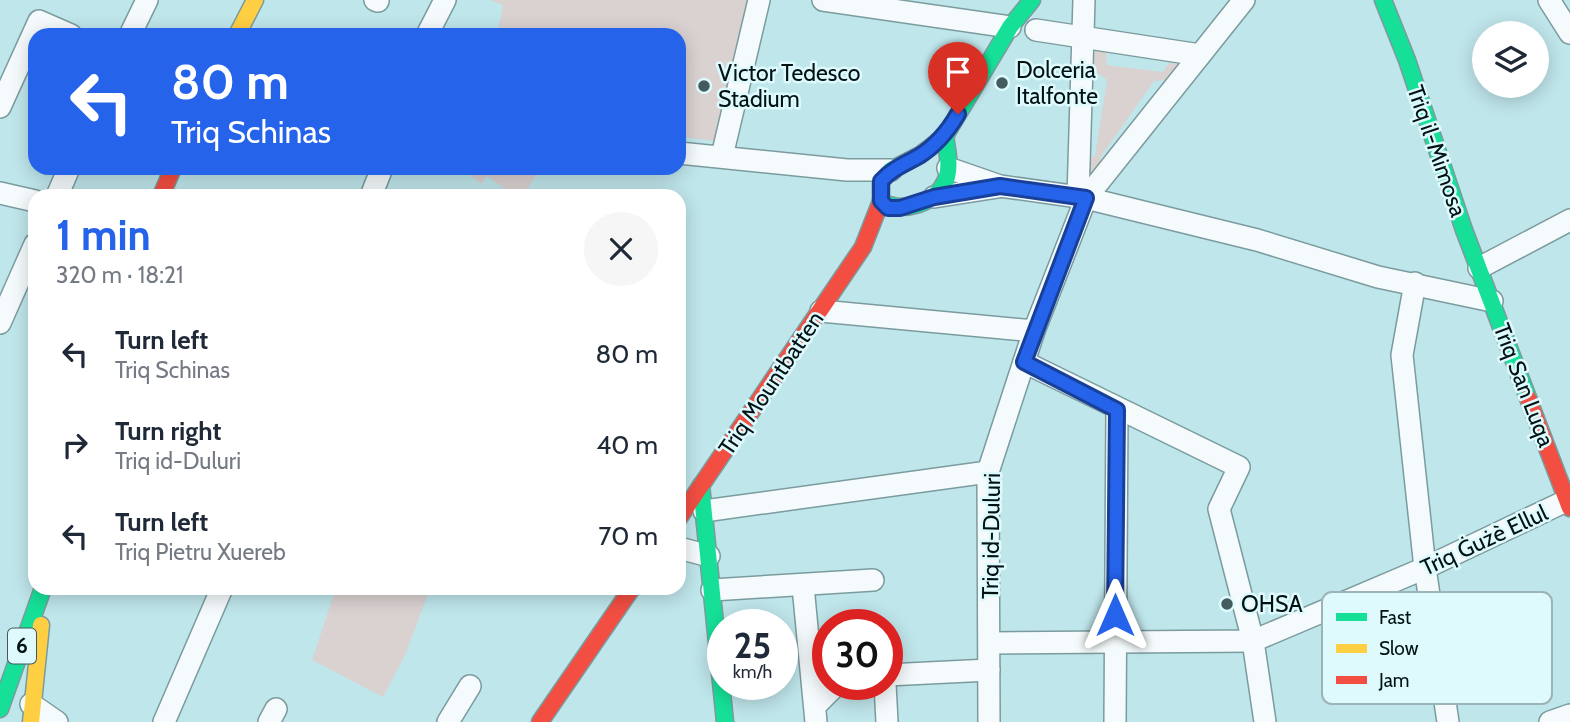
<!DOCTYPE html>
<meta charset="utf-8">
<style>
:root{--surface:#fff;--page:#f6f6f7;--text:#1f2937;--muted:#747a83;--accent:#2563eb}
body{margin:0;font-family:Cabin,sans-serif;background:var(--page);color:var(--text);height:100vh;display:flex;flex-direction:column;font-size:26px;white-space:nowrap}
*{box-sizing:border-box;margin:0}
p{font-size:23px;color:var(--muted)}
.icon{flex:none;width:38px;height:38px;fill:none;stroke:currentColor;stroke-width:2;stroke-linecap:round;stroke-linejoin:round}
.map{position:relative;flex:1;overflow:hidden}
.details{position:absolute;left:28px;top:189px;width:658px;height:406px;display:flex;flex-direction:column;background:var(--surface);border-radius:21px;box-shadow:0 4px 18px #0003}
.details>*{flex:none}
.top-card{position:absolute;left:28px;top:28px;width:658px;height:147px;border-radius:21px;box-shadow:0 4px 18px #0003;background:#2563eb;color:#fff;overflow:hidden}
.controls{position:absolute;left:1472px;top:21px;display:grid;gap:14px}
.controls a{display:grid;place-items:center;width:77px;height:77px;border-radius:50%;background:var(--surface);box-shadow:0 4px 18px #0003;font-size:35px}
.speed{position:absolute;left:707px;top:609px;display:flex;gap:14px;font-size:35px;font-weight:700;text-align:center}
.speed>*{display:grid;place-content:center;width:91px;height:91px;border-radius:50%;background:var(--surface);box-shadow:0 4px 18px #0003;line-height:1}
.speed small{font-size:18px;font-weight:400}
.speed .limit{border:10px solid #d22;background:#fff;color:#111}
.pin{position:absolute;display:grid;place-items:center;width:60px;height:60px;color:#fff;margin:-72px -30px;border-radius:50% 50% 50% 0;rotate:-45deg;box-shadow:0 0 7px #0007}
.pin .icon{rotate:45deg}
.me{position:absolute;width:77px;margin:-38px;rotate:0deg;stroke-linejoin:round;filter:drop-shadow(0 0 5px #0008)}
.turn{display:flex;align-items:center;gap:24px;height:147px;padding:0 28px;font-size:32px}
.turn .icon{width:91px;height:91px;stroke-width:2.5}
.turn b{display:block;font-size:49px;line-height:60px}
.round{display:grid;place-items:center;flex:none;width:74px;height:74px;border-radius:37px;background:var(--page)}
.summary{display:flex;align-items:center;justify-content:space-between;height:119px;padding:0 28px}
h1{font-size:42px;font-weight:700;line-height:52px;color:var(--accent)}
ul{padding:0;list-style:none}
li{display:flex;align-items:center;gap:21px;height:91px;padding:0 28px}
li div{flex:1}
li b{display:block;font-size:26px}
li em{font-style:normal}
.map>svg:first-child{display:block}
.green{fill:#dad2d1}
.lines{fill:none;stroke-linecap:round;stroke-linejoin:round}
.street-casing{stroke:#7b9b9e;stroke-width:24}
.fast-casing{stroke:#7b9b9e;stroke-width:19}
.slow-casing{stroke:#7b9b9e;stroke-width:19}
.jam-casing{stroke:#7b9b9e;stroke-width:19}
.street{stroke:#f5fbfc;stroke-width:21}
.fast{stroke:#16e098;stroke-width:16}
.slow{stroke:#ffcf43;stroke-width:16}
.jam{stroke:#f24e42;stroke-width:16}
.route-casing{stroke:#184099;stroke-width:18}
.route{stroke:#2563eb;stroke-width:12}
.poi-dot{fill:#435c5f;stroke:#defafd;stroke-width:2.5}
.labels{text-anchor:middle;stroke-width:5;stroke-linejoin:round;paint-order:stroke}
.shield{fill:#defafd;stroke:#43585a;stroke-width:2}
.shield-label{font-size:21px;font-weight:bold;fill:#001214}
.poi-label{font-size:23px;fill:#001214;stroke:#defafd;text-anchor:start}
.street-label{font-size:23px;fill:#001214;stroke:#defafd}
.key{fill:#defafd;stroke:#9bb4b7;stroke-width:2}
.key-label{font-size:19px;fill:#001214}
</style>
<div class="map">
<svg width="1570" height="722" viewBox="0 0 1570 722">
<rect width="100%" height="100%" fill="#bfe6eb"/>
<!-- green -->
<g class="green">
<path d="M490 0H747L717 141 679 137V35H497L503 5Z"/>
<path d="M1095 49 1107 52 1106 65 1163 72 1169 63 1184 65 1172 80 1154 81 1100 158 1106 167 1086 183 1088 158 1095 156 1107 80 1093 70Z"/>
<path d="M492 170 538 172 523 196H515L487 176 481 184 464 171Z"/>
<path d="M336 588H430L406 653 383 697 312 660Z"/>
</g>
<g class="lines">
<!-- street casing -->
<g class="street-casing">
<g id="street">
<path d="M375 0 378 1"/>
<path d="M823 0 1010 27"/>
<path d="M1549 0 1570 33"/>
<path d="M1036 30 1200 55"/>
<path d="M130 35 147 0"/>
<path d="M427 35 445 0"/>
<path d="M0 107 39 21 71 35"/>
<path d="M679 153 847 170H891"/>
<path d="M722 156 759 0"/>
<path d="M948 168 1000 186 1086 198 1257 240 1378 277 1492 301"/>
<path d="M0 193 35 201"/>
<path d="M57 196 69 168"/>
<path d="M371 196 382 168"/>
<path d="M934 197 998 187"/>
<path d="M1078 197 1084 0"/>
<path d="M1479 268 1570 220"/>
<path d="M1415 283 1402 355 1425 568 1448 722"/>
<path d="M821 311 1034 331"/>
<path d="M0 323 35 244"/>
<path d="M1024 362 1239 467 1219 509 1253 641 1265 722"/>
<path d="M704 511 988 472"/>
<path d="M679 548 709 556"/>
<path d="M803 586 816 722"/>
<path d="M712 590 873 580"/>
<path d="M991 643 1253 641 1425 568 1570 499"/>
<path d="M887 675 989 670"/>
<path d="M885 684 887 722"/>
<path d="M31 704 57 722"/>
<path d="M815 706 837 684"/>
<path d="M164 722 222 588"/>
<path d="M269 722 276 709"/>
<path d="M448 722 470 686"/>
<path d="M989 722 988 472 1034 331 1086 198 1244 0"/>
<path d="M1115 722 1117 410"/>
<path d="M1550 722 1570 715"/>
</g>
</g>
<!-- fast casing -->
<g class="fast-casing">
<g id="fast">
<path d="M1383 0 1407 60 1464 230 1528 398"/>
<path d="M945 136C947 150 951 166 946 180 936 204 902 214 881 201V181L891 170 920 155 945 136 1010 27 1032 0"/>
<path d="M701 485 725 722"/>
<path d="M0 709 43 588"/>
</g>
</g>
<!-- slow casing -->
<g class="slow-casing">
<g id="slow">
<path d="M237 35 255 0"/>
<path d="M31 722 41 625"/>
</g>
</g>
<!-- jam casing -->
<g class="jam-casing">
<g id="jam">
<path d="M161 196 173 168"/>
<path d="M1528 398 1570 508"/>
<path d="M679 518 863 247 881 201"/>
<path d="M540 722 632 588"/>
</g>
</g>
<!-- street -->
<use href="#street" class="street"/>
<!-- fast -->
<use href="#fast" class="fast"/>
<!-- slow -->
<use href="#slow" class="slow"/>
<!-- jam -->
<use href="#jam" class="jam"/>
</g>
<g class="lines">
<!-- route casing -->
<g class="route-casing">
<path id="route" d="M958 114C948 131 937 145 919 156 905 164 893 168 881 181V201L888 208H900L934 197 1000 186 1086 198 1024 362 1117 410 1115 615"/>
</g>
<!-- route -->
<use href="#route" class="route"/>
</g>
<!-- markers -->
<g class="poi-dot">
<circle cx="1002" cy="83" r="7"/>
<circle cx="704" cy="86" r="7"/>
<circle cx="1227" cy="604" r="7"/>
</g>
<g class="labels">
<!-- shield labels -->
<rect class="shield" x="8" y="628.5" width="28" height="35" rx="5"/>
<g class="shield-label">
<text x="22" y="653">6</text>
</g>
<!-- poi labels -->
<g class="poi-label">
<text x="1016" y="78">Dolceria<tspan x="1016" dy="26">Italfonte</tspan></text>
<text x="718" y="81">Victor Tedesco<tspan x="718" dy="26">Stadium</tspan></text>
<text x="1241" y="612">OHSA</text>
</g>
<!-- street labels -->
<g class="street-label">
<text transform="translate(1437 151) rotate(71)" y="8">Triq il-Mimosa</text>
<text transform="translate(771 383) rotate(-56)" y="8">Triq Mountbatten</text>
<text transform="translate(1524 385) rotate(69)" y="8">Triq San Luqa</text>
<text transform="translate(991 536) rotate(-89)" y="8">Triq id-Duluri</text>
<text transform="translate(1484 540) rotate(-25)" y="8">Triq Ġużè Ellul</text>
</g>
</g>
<!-- legend -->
<rect x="1322" y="592" width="230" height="112" rx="10" class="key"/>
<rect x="1336" y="613" width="31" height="8" fill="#16e098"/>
<rect x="1336" y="644" width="31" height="9" fill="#ffcf43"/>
<rect x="1336" y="676" width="31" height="8" fill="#f24e42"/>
<g class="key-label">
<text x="1379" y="624">Fast</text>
<text x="1379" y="655">Slow</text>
<text x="1379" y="687">Jam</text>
</g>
</svg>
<div class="controls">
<a><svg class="icon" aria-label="layers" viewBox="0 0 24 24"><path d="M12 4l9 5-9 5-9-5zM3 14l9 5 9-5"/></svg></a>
</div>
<div class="speed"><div>25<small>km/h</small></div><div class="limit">30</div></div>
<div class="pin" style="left:958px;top:114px;background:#d93025"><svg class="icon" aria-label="arrive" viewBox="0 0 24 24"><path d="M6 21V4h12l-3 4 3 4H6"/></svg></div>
<svg class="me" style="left:1115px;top:615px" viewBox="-20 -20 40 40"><path d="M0-17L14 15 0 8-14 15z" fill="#2563eb" stroke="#fff" stroke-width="4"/></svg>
<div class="top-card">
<div class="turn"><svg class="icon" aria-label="left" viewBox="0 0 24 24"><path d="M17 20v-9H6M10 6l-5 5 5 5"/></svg><div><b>80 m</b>Triq Schinas</div></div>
</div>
<section class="details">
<div class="summary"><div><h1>1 min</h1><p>320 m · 18:21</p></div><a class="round"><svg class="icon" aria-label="close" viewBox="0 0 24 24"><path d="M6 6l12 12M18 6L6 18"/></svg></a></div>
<ul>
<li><svg class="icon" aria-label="left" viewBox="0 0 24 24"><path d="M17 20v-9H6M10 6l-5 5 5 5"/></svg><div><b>Turn left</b><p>Triq Schinas</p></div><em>80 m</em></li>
<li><svg class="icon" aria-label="right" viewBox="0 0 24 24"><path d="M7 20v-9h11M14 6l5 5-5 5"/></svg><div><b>Turn right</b><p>Triq id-Duluri</p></div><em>40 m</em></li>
<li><svg class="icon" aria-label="left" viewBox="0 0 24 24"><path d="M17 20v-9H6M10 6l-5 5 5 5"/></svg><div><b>Turn left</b><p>Triq Pietru Xuereb</p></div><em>70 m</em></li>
</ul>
</section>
</div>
